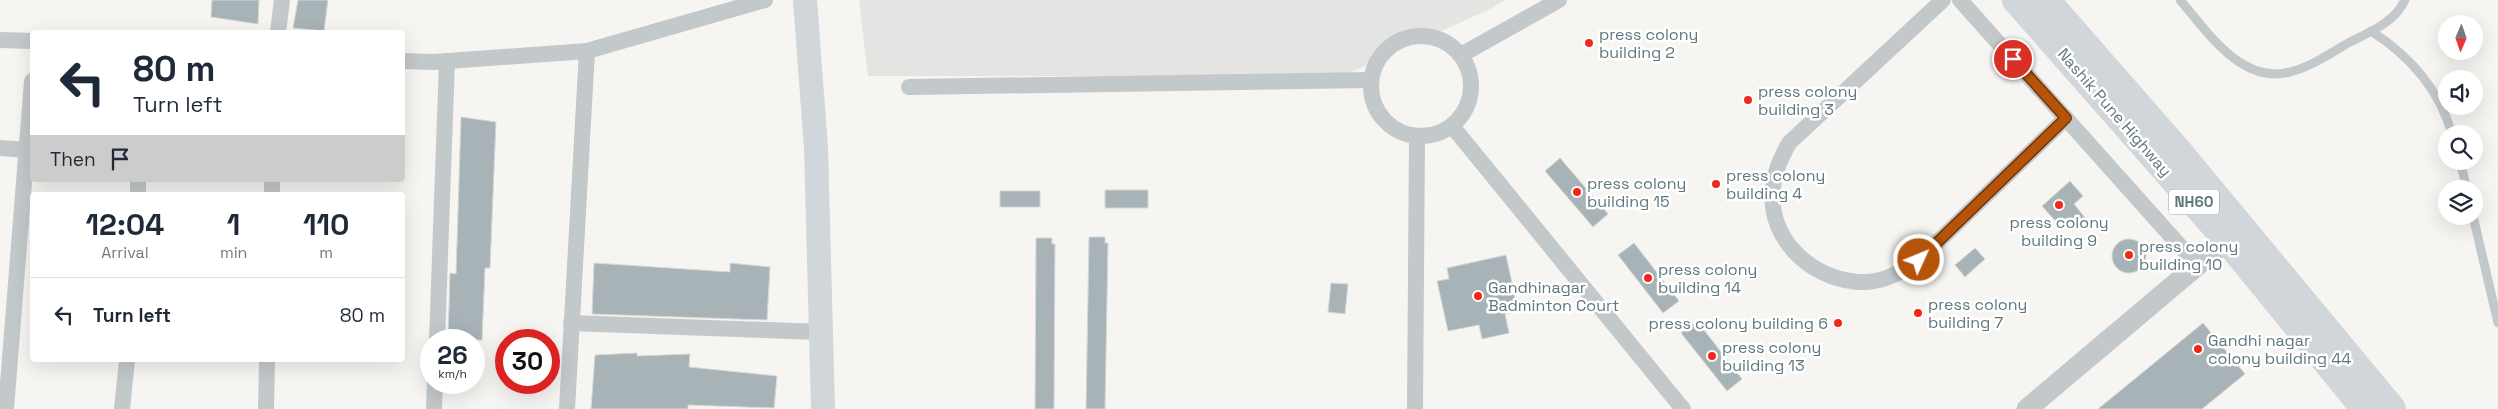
<!DOCTYPE html>
<style>
:root{--surface:#fff;--page:#f2f2f3;--text:#1f2937;--muted:#747a83;--line:#e0e1e3}
body{margin:0;font-family:"Space Grotesk",sans-serif;background:var(--page);color:var(--text);height:100vh;display:flex;flex-direction:column;font-size:19px;white-space:nowrap}
*{box-sizing:border-box;margin:0}
p{font-size:16px;color:var(--muted)}
.icon{flex:none;width:28px;height:28px;fill:none;stroke:currentColor;stroke-width:2;stroke-linecap:round;stroke-linejoin:round}
.map{position:relative;flex:1;overflow:hidden}
.side{position:absolute;left:30px;top:192px;width:375px;height:170px;display:flex;flex-direction:column;background:var(--surface);border-radius:5px;box-shadow:0 5px 20px #0002}
.side>*{flex:none}
.hud{position:absolute;left:30px;top:30px;width:375px;height:152px;border-radius:5px;box-shadow:0 5px 20px #0002;background:#fff;color:var(--text);overflow:hidden}
.needle{width:32px;rotate:182deg}
.buttons{position:absolute;left:2438px;top:15px;display:grid;gap:10px}
.buttons a{display:grid;place-items:center;width:45px;height:45px;border-radius:50%;background:var(--surface);box-shadow:0 5px 20px #0002;font-size:25px}
.speed{position:absolute;left:420px;top:329px;display:flex;gap:10px;font-size:25px;font-weight:700;text-align:center}
.speed>*{display:grid;place-content:center;width:65px;height:65px;border-radius:50%;background:var(--surface);box-shadow:0 5px 20px #0002;line-height:1}
.speed small{font-size:12px;font-weight:400}
.speed .limit{border:8px solid #d22;background:#fff;color:#111}
.pin{position:absolute;display:grid;place-items:center;width:42px;height:42px;color:#fff;margin:-21px;border:2px solid #fff;border-radius:50%;box-shadow:0 1px 5px #0007}
.me{position:absolute;width:55px;margin:-28px;rotate:46deg;stroke-linejoin:round;filter:drop-shadow(0 0 4px #0008)}
.turn{display:flex;align-items:center;gap:18px;height:105px;padding:0 20px;font-size:22px}
.turn .icon{width:65px;height:65px;stroke-width:2.5}
.turn b{display:block;font-size:35px;line-height:42px}
.then{display:flex;align-items:center;height:48px;padding:0 20px;background:#0003;gap:10px;font-size:19px}
.eta{display:flex;justify-content:space-evenly;align-items:center;height:85px;text-align:center}
.eta b{font-size:30px;font-weight:700;line-height:35px}
ul{padding:0;list-style:none}
li{display:flex;align-items:center;gap:15px;height:75px;padding:0 20px;border-top:1px solid var(--line)}
li div{flex:1}
li b{display:block;font-size:19px}
li em{font-style:normal}
.map>svg:first-child{display:block}
.built{fill:#e4e5e3}
.building{fill:#a7b3b6;stroke:#d7d7d5}
.lines{fill:none;stroke-linecap:round;stroke-linejoin:round}
.service{stroke:#c3c8ca;stroke-width:9}
.minor{stroke:#c3c8ca;stroke-width:16}
.tertiary{stroke:#c3c8ca;stroke-width:21}
.secondary{stroke:#d0d6d9;stroke-width:24}
.trunk{stroke:#d0d6d9;stroke-width:28}
.route-casing{stroke:#753606;stroke-width:12}
.route{stroke:#b45309;stroke-width:9}
.poi-dot{fill:#ef2819;stroke:#fff;stroke-width:2}
.labels{text-anchor:middle;stroke-width:5;stroke-linejoin:round;paint-order:stroke}
.shield{fill:#fff;stroke:#8fa0a5;stroke-width:1}
.shield-label{font-size:15px;font-weight:bold;fill:#5f777f}
.poi-label{font-size:16px;fill:#5f777f;stroke:#fff;text-anchor:start}
.street-label{font-size:16px;fill:#5f777f;stroke:#fff}
</style>
<div class="map">
<svg width="2498" height="409" viewBox="0 0 2498 409">
<rect width="100%" height="100%" fill="#f6f5f2"/>
<!-- built -->
<path class="built" d="M859 0H1505L1492 8 1343 76H868Z"/>
<!-- building -->
<g class="building">
<path d="M212 0H259L258 24 211 17Z"/>
<path d="M298 0H328L324 31 293 28Z"/>
<path d="M461 117 496 122 490 268H485L482 340H448L450 273 456 274Z"/>
<path d="M1560 158 1608 214 1593 227 1545 171Z"/>
<path d="M2070 181 2083 196 2074 204 2086 219 2076 228 2066 218 2059 225 2042 206Z"/>
<rect x="1105" y="190" width="43" height="18"/>
<rect x="1000" y="191" width="40" height="16"/>
<path d="M1089 237H1105V243H1108L1105 409H1086Z"/>
<path d="M1036 238H1052V244H1055L1054 409H1035Z"/>
<circle cx="2129" cy="256" r="17"/>
<path d="M1634 243 1679 301 1663 313 1618 255Z"/>
<path d="M1975 248 1985 259 1965 277 1955 265Z"/>
<path d="M1506 255 1518 311 1505 314 1509 333 1482 339 1479 325 1448 331 1437 281 1449 279 1447 268Z"/>
<path d="M594 263 730 272V263L770 267 767 320 592 314Z"/>
<path d="M1331 283 1348 284 1345 314 1328 312Z"/>
<path d="M1697 321 1742 379 1727 391 1681 333Z"/>
<path d="M2203 323 2245 374 2202 409H2098Z"/>
<path d="M637 353V356L690 354 689 367 777 376 774 408 688 405V409H591L595 355Z"/>
</g>
<g class="lines">
<!-- service -->
<g class="service">
<path d="M2180 0C2207 31 2241 85 2290 72 2310 67 2330 54 2348 43 2370 32 2394 23 2405 0"/>
<path d="M2371 31C2410 56 2439 88 2452 134"/>
<path d="M2460 161 2467 189"/>
<path d="M2473 216 2498 323"/>
</g>
<!-- minor -->
<g class="minor">
<path d="M1943 0 1789 143C1781 158 1774 172 1773 189 1767 242 1817 284 1867 282 1887 281 1904 270 1919 260L2066 118"/>
<path d="M1960 0 2197 265"/>
<path d="M278 32 282 0"/>
<circle cx="1421" cy="86" r="50"/>
<path d="M0 40 32 41"/>
<path d="M1461 55 1559 0"/>
<path d="M402 61 434 62 587 51"/>
<path d="M909 87 1371 80"/>
<path d="M1452 126 1683 409"/>
<path d="M0 148 27 150"/>
<path d="M138 195V180"/>
<path d="M272 195V180"/>
<path d="M571 323 821 332"/>
<path d="M437 340 447 61"/>
<path d="M6 409 32 81"/>
<path d="M122 409 127 360"/>
<path d="M266 409 267 360"/>
<path d="M434 409 435 382"/>
<path d="M567 409 587 51 765 0"/>
<path d="M1415 409 1417 137"/>
</g>
<!-- tertiary -->
<path class="tertiary" d="M2027 409 2238 231"/>
<!-- secondary -->
<path class="secondary" d="M805 0 816 148 823 409"/>
<!-- trunk -->
<g class="trunk">
<path d="M2016 0 2227 240 2365 409"/>
<path d="M2046 0 2178 151 2392 409"/>
</g>
</g>
<g class="lines">
<!-- route casing -->
<g class="route-casing">
<path id="route" d="M1919 260 2066 118 2013 59"/>
</g>
<!-- route -->
<use href="#route" class="route"/>
</g>
<!-- markers -->
<g class="poi-dot">
<circle cx="1589" cy="43" r="5"/>
<circle cx="1748" cy="100" r="5"/>
<circle cx="1716" cy="184" r="5"/>
<circle cx="1577" cy="192" r="5"/>
<circle cx="2059" cy="205" r="5"/>
<circle cx="2129" cy="255" r="5"/>
<circle cx="1648" cy="278" r="5"/>
<circle cx="1478" cy="296" r="5"/>
<circle cx="1918" cy="313" r="5"/>
<circle cx="1838" cy="323" r="5"/>
<circle cx="2198" cy="349" r="5"/>
<circle cx="1712" cy="356" r="5"/>
</g>
<g class="labels">
<!-- shield labels -->
<rect class="shield" x="2169" y="189.5" width="50" height="25" rx="4"/>
<g class="shield-label">
<text x="2194" y="207">NH60</text>
</g>
<!-- poi labels -->
<g class="poi-label">
<text x="1599" y="40">press colony<tspan x="1599" dy="18">building 2</tspan></text>
<text x="1758" y="97">press colony<tspan x="1758" dy="18">building 3</tspan></text>
<text x="1726" y="181">press colony<tspan x="1726" dy="18">building 4</tspan></text>
<text x="1587" y="189">press colony<tspan x="1587" dy="18">building 15</tspan></text>
<text x="2059" y="228" text-anchor="middle">press colony<tspan x="2059" dy="18">building 9</tspan></text>
<text x="2139" y="252">press colony<tspan x="2139" dy="18">building 10</tspan></text>
<text x="1658" y="275">press colony<tspan x="1658" dy="18">building 14</tspan></text>
<text x="1488" y="293">Gandhinagar<tspan x="1488" dy="18">Badminton Court</tspan></text>
<text x="1928" y="310">press colony<tspan x="1928" dy="18">building 7</tspan></text>
<text x="1828" y="329" text-anchor="end">press colony building 6</text>
<text x="2208" y="346">Gandhi nagar<tspan x="2208" dy="18">colony building 44</tspan></text>
<text x="1722" y="353">press colony<tspan x="1722" dy="18">building 13</tspan></text>
</g>
<!-- street labels -->
<g class="street-label">
<text transform="translate(2115 112) rotate(49)" y="6">Nashik Pune Highway</text>
</g>
</g>
</svg>
<div class="buttons">
<a><svg class="needle" viewBox="-14 -14 28 28"><path d="M0-13l5 13h-10z" fill="#e53935"/><path d="M0 13l5-13h-10z" fill="#747a83"/></svg></a>
<a><svg class="icon" aria-label="sound" viewBox="0 0 24 24"><path d="M4 9h4l5-4v14l-5-4H4zM17 9q2 3 0 6"/></svg></a>
<a><svg class="icon" aria-label="search" viewBox="0 0 24 24"><circle cx="10" cy="10" r="6"/><path d="M15 15l6 6"/></svg></a>
<a><svg class="icon" aria-label="layers" viewBox="0 0 24 24"><path d="M12 4l9 5-9 5-9-5zM3 14l9 5 9-5"/></svg></a>
</div>
<div class="speed"><div>26<small>km/h</small></div><div class="limit">30</div></div>
<div class="pin" style="left:2013px;top:59px;background:#d93025"><svg class="icon" aria-label="arrive" viewBox="0 0 24 24"><path d="M6 21V4h12l-3 4 3 4H6"/></svg></div>
<svg class="me" style="left:1919px;top:260px" viewBox="-20 -20 40 40"><circle r="17" fill="#b45309" stroke="#fff" stroke-width="3"/><path d="M0-11L8 9 0 5-8 9z" fill="#fff"/></svg>
<div class="hud">
<div class="turn"><svg class="icon" aria-label="left" viewBox="0 0 24 24"><path d="M17 20v-9H6M10 6l-5 5 5 5"/></svg><div><b>80 m</b>Turn left</div></div>
<div class="then">Then<svg class="icon" aria-label="arrive" viewBox="0 0 24 24"><path d="M6 21V4h12l-3 4 3 4H6"/></svg></div>
</div>
<section class="side">
<div class="eta">
<div><b>12:04</b><p>Arrival</p></div>
<div><b>1</b><p>min</p></div>
<div><b>110</b><p>m</p></div>
</div>
<ul>
<li><svg class="icon" aria-label="left" viewBox="0 0 24 24"><path d="M17 20v-9H6M10 6l-5 5 5 5"/></svg><div><b>Turn left</b></div><em>80 m</em></li>
</ul>
</section>
</div>
